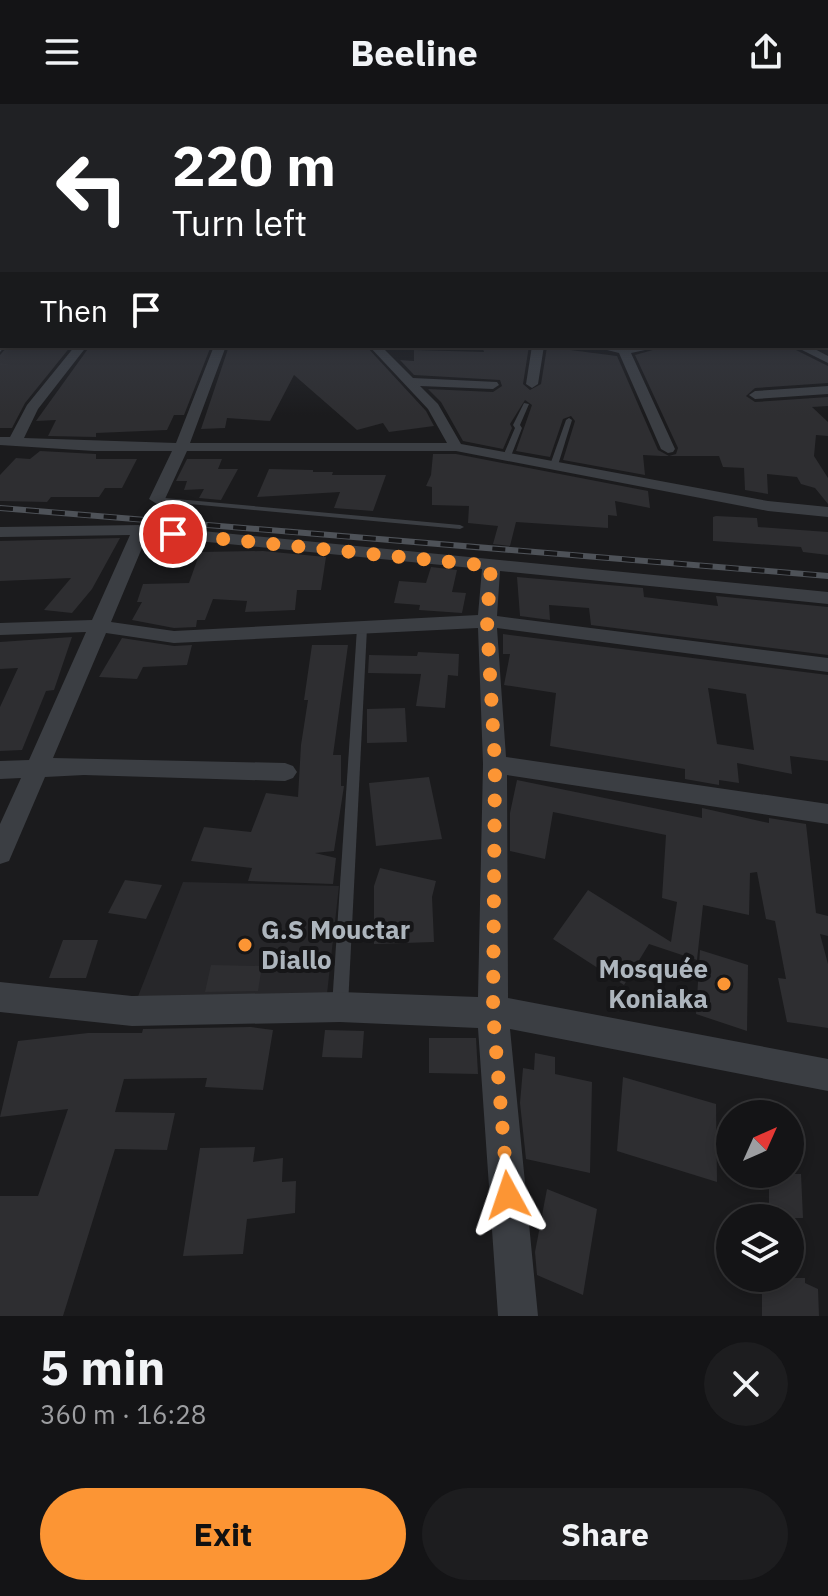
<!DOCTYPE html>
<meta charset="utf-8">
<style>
:root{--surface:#141416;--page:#1d1d1f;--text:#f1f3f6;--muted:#9d9ea1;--line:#333335;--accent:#fc9534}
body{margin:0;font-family:"IBM Plex Sans",sans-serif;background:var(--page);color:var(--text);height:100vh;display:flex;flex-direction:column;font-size:30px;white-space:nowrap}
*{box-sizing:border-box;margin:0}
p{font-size:26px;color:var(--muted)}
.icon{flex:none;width:44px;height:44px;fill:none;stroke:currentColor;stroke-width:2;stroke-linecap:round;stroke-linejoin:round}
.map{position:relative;height:1212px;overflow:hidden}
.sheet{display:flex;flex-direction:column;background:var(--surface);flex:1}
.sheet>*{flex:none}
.top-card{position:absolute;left:0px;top:0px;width:828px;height:244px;box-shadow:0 4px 12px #0003,0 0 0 2px var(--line);background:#202124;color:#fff;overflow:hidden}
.needle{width:52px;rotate:45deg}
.controls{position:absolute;left:716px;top:996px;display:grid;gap:16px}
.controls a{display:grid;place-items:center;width:88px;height:88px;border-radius:50%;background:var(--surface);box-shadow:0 4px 12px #0003,0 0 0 2px var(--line);font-size:40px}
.pin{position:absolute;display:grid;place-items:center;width:68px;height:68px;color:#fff;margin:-34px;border:4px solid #fff;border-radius:50%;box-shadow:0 2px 8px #0007}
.me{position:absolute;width:88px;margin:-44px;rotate:355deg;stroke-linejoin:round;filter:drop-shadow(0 0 6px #0008)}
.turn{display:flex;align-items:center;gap:28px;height:168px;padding:0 40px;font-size:36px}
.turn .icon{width:104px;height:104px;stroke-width:2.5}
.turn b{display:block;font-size:56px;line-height:68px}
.then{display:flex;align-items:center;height:76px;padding:0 40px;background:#0003;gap:16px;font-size:30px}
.round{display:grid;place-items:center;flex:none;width:84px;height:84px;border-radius:42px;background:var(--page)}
.overview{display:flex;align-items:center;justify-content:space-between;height:136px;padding:0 40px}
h1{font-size:48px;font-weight:700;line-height:60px}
.primary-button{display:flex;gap:16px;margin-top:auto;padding:16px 40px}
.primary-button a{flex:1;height:92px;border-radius:48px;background:var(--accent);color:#111;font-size:32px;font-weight:700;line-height:92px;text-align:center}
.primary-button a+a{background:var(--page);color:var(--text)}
header{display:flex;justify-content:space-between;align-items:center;height:104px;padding:0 40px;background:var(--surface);font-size:36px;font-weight:700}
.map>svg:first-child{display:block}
.built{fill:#27272a}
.building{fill:#2e2e31;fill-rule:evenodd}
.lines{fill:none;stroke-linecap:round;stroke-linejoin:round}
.lane{fill:#3b3e43;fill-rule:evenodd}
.street{fill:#3b3e43;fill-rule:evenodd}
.rail-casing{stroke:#4e5258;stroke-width:6}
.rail{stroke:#161618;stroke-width:4;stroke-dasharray:13;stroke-linecap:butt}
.route{stroke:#fc9534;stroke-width:14;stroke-dasharray:0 25.2}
.poi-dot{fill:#fc9534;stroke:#161618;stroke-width:3}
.labels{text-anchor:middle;stroke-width:8;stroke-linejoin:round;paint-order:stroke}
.near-poi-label{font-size:26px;font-weight:bold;fill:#adb5bd;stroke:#161618;text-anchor:start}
</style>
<header><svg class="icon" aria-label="menu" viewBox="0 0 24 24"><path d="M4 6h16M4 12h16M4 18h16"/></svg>Beeline<svg class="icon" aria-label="share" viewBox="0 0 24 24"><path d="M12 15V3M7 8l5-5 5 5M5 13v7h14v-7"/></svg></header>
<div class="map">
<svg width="828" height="1212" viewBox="0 0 828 1212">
<rect width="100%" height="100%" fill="#1b1b1d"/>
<!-- built -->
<path class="built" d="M183 778 339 782 326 899 135 900Z"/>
<!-- building -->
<g class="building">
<path d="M8 242H71L25 299 12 324H0V251Z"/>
<path d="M90 242H211L184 311H174L167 326 96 329V333L48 332 56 316 36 317Z"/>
<path d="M229 242H324L323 245 366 242 426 307 434 322 389 328 383 319 357 326 294 271 270 317 227 314 225 324 201 325Z"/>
<path d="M482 242H529L523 280 530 286 541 280 547 243 617 252 658 346 669 352 676 350 678 344 635 251 667 242H754L761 246 792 244 828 262V279L755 284 746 292 755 298 828 293V302L812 303 828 318V332L816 331 814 352 828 374V400L815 384 801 380 797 373 767 370 768 390 745 386 744 364 723 363 719 352H661L643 351 645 371 563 356 575 317 571 312 563 315 550 353 516 347 532 301 525 296 510 320 512 324 503 345 463 337 441 298 428 285 493 288 502 282 500 276 414 271 400 256 414 257V246L484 248Z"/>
<path d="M40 347 96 350V355H137L122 384H105L99 393H51L47 398 0 397V371L16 354 30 355Z"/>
<path d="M433 350H456L648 387 650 404 615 397 617 412 608 411V424L516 418 510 442 493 440 498 422 468 419 469 402 432 401V383L426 382 431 371Z"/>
<path d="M187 355H222L218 365H238L221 396 199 394 204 385 184 386 187 377H176Z"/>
<path d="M269 365 313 366V368H333L332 371H386L373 407 334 404 340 388 257 393Z"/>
<path d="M716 412 757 414 758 423 828 428V451L803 448 801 443 713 437V413Z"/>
<path d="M120 434 92 485 72 509 44 506 71 474 0 477V437Z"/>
<path d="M263 447 326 453 321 486H297L295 506 245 508 247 497 213 495 205 516H197L196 523 174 524 132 516 142 498H137L143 480 189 479 200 448Z"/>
<path d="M431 463 457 466 452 488 466 489 462 509 419 506 420 501 394 499 399 477 426 479Z"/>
<path d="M517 473 643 484 644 493 718 502 716 492 828 503V551L591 521 589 504 549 501 550 516 520 512Z"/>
<path d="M503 530 828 571V657L790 652 792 670 737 659 739 679 719 676V681L685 675V665L550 642 556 589 504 581 510 550H503ZM708 584 746 590 754 646 717 640Z"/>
<path d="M72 533 54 586 46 587 22 646 0 647V603L18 564 0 565V538Z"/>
<path d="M122 534 174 542 192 541 187 561 143 563 137 575 99 573Z"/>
<path d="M312 541H348L333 651H341V682H344L334 747 315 749 336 754 333 780 248 777 252 764 191 757 204 723 251 728 266 689 298 693 301 641 308 596H304Z"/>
<path d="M418 548 459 550 458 572 448 571 445 604 416 602 421 570 368 569 369 551 417 552Z"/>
<path d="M405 604 407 638 367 639V605Z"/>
<path d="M429 673 442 735 376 742 369 679Z"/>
<path d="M517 676 702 714V704L769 719V714L806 720 816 809 828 812V832L820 830 828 860V924L787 918 778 874 786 875 775 817 766 815 757 768 750 769 749 811 703 801 697 856 649 840 624 881 553 835 588 786 671 838 677 798 662 794 666 731 553 708 545 755 510 747V709Z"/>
<path d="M380 764 436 777 432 793 434 838 374 840V782Z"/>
<path d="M125 776 162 781 146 815 108 809Z"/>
<path d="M63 836H98L86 874H49Z"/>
<path d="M700 846 748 861 747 927 696 910Z"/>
<path d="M211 861 262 862 258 887 205 888Z"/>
<path d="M251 923 273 926 263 986 205 983 207 974 124 975 115 1008 175 1009 167 1046 115 1045 63 1212H0V1092H38L68 1005 0 1013 18 937 88 929H142L143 925Z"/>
<path d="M325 926 364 927 362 954 322 953Z"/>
<path d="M429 934H476L478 970 429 969Z"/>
<path d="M535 949 555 953V970L592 978 590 1069 526 1055 520 999 523 964 534 966Z"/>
<path d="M623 973 716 1000 717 1078 617 1047Z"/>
<path d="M255 1043 253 1058 283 1054 282 1078 296 1077 295 1109 247 1115 243 1150 183 1152 200 1044Z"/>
<path d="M769 1070H801L803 1114H769Z"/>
<path d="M547 1085 597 1105 583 1191 537 1171 535 1148Z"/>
<path d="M762 1174H805V1179L818 1185 819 1212H762Z"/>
</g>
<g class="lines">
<!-- lane -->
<g class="lane">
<path d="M2 240V242H5L0 248V241Z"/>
<path d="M524 299 529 300 520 321 522 324 511 352 504 354 503 352 515 324 513 321Z"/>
<path d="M569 314 572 316 558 361 551 363 550 361 566 316Z"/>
<path d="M154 393 460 421 464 423 460 425 157 397 153 395Z"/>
<path d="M362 521 367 524 348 902 345 907 340 910 335 907 332 902 357 524Z"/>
</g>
<!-- street -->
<g class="street">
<rect x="826" y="154" width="2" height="6"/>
<path d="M826 174 828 175V181L826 180Z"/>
<rect x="0" y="197" width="2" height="6"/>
<path d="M826 208H828L826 215Z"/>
<path d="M75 242H87L38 305 24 334 176 339 214 242H226L190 339H447L428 305 369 242H381L413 274 497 278 499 281 493 285 420 282 438 300 461 340 768 397 828 403V413L768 407 456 347H187L165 395 157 400 149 395 172 347H94L0 341V333H10L27 301Z"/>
<path d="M532 242H544L538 280 532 284 526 280Z"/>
<path d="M591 242H664L631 249 675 345 673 348 668 349 661 345 619 249Z"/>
<path d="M794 242H809L828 252V259Z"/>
<path d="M828 282V290L755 295 749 291 755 287Z"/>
<path d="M141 421 828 488V500L500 467 497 512 828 554V568L497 524 506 653 828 700V720L507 671 508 894 828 955V987L510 925 538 1212H498L478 924 340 918 132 922 0 908V878L132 892 340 888 478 893 483 660 478 524 174 539 106 529 53 654 285 659 293 662 297 668 293 674 285 677 84 671 45 673 9 757 0 760V720L21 674 0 675V657L29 656 86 528 0 531V519L92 516 130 431 0 433V423ZM147 432 482 465 478 511 174 527 111 518Z"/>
</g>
<!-- rail casing -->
<g class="rail-casing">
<path id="rail" d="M0 404 828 472"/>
</g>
<!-- rail -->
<use href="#rail" class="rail"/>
</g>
<!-- sky -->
<linearGradient id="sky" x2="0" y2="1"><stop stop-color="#0f0f10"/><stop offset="0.46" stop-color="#393f4c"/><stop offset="1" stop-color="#393f4c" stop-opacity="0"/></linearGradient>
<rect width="828" height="311" fill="url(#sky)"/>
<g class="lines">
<!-- route -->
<path class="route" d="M173 430 491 462 487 517 495 660 493 909 508 1091"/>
</g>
<!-- markers -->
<g class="poi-dot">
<circle cx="245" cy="841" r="8"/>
<circle cx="724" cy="880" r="8"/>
</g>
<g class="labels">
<!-- near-poi labels -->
<g class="near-poi-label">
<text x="261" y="835">G.S Mouctar<tspan x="261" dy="30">Diallo</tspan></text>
<text x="708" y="874" text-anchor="end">Mosquée<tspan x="708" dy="30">Koniaka</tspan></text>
</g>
</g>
</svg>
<div class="controls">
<a><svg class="needle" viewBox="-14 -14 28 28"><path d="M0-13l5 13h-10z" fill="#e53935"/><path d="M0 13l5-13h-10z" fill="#9d9ea1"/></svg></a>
<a><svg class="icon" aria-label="layers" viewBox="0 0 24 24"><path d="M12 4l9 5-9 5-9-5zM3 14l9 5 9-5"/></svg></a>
</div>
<div class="pin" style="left:173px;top:430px;background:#d93025"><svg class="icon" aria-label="arrive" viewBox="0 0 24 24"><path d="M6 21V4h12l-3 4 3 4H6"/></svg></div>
<svg class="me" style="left:508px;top:1091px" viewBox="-20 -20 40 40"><path d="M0-17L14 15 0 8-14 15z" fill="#fc9534" stroke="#fff" stroke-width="4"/></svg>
<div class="top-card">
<div class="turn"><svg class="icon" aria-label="left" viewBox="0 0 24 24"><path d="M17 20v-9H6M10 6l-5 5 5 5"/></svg><div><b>220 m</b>Turn left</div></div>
<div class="then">Then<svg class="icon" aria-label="arrive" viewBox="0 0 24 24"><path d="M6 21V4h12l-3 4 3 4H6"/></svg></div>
</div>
</div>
<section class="sheet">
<div class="overview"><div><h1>5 min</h1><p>360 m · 16:28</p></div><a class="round"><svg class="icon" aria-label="close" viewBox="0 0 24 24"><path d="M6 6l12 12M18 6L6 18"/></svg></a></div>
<div class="primary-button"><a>Exit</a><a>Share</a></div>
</section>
